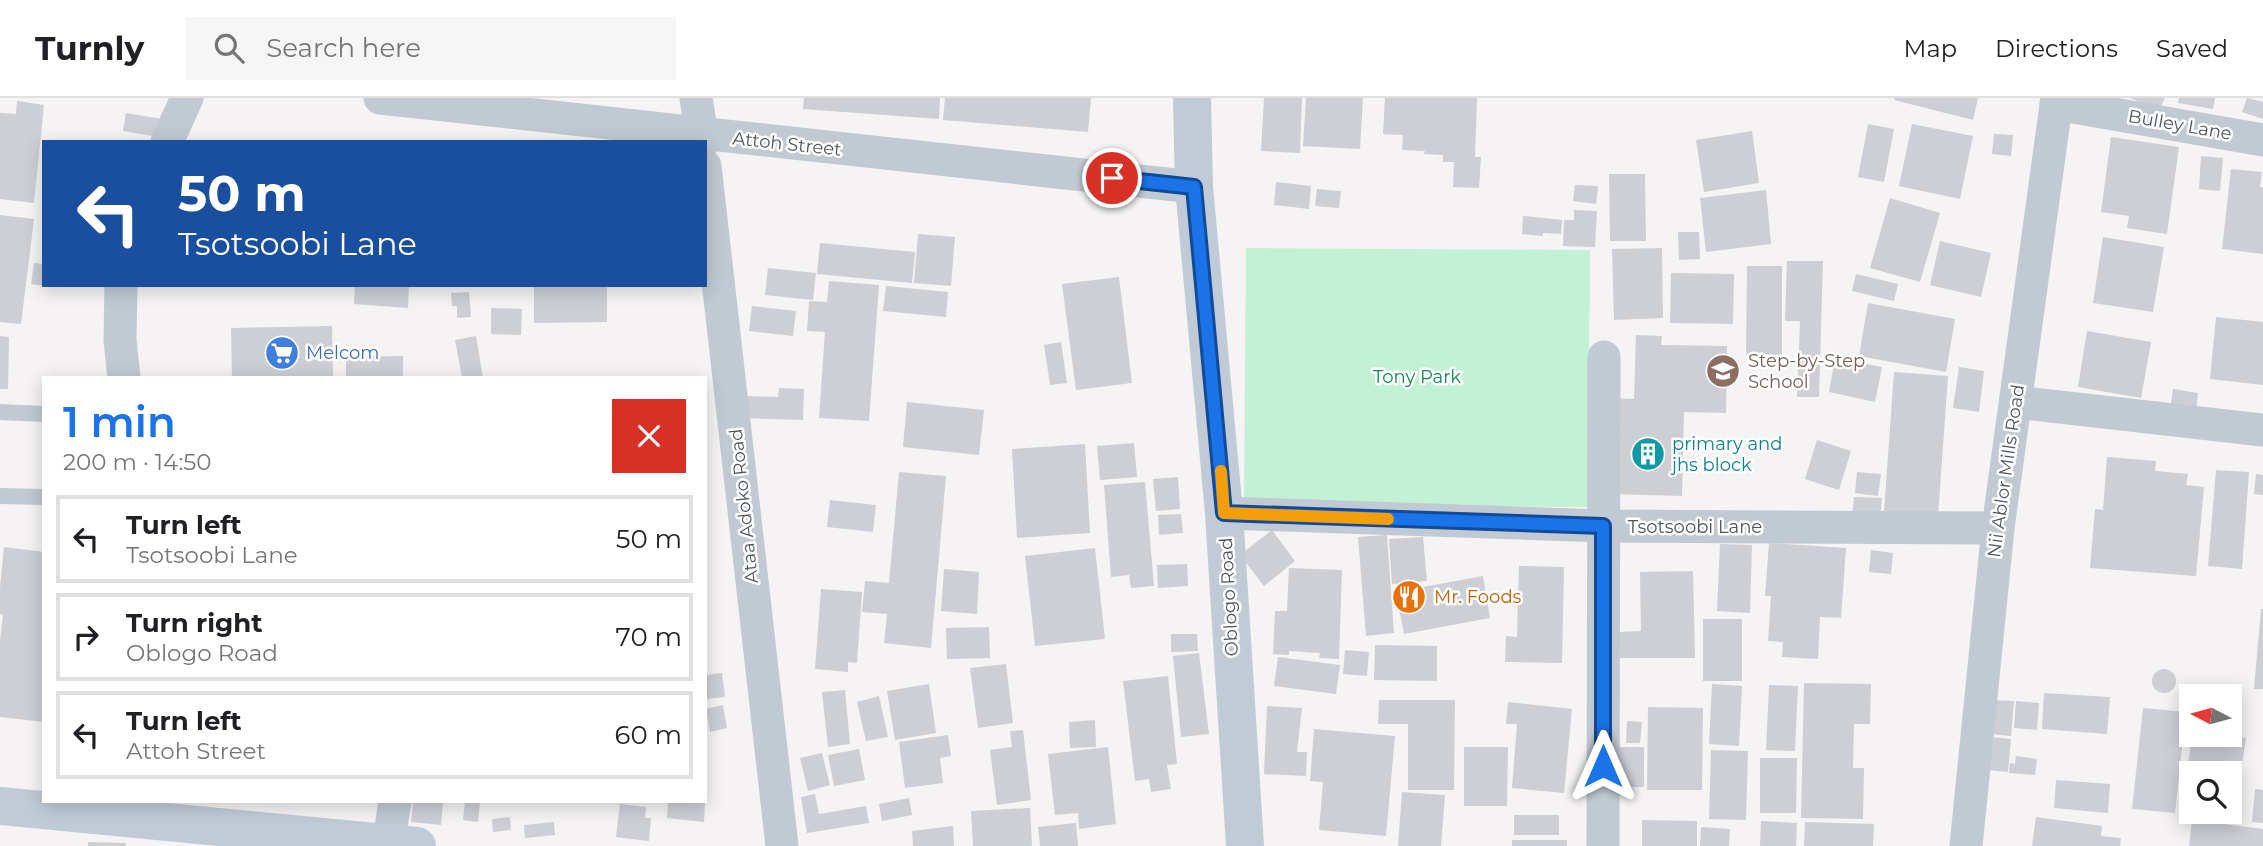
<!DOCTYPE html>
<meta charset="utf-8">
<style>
:root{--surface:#fff;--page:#f6f6f6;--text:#202124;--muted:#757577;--line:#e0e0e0;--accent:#1a73e8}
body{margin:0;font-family:Montserrat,sans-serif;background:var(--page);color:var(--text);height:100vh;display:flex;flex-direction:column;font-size:26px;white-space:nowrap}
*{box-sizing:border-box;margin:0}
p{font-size:23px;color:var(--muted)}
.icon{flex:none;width:38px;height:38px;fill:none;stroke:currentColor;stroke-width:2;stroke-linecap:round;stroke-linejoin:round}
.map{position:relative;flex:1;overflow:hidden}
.side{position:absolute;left:42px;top:278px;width:665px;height:427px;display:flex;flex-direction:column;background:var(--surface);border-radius:0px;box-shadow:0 4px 18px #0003}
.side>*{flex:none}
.guide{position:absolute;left:42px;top:42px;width:665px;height:147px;border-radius:0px;box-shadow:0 4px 18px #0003;background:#1a4fa0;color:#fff;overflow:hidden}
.needle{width:46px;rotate:276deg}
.fabs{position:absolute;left:2179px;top:586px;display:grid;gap:14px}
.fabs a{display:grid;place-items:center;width:63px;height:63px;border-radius:0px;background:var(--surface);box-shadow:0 4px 18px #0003;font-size:35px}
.pin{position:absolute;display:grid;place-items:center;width:60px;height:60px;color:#fff;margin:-30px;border:4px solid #fff;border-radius:50%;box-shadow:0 2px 7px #0007}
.me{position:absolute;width:77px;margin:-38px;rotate:0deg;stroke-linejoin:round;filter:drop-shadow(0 0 5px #0008)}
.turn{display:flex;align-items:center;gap:24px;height:147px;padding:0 21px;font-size:32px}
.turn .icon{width:91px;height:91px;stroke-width:2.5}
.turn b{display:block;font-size:49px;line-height:60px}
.round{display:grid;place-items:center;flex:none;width:74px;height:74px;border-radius:0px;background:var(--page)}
.overview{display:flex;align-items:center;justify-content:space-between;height:119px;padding:0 21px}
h1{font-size:42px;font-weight:600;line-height:52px;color:var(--accent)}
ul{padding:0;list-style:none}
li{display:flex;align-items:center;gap:21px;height:88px;margin:0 14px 10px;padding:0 7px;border:4px solid var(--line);border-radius:0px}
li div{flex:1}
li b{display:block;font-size:26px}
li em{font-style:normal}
header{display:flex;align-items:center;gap:42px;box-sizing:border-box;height:98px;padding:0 35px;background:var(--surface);border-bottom:2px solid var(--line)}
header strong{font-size:33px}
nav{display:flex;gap:38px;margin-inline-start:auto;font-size:24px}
.search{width:490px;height:63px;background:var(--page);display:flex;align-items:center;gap:18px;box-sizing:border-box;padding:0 24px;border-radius:0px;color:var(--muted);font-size:26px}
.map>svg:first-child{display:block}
.green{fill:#c3f1d5}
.building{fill:#cdcfd5}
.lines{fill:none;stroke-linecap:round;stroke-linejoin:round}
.service{stroke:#c1cad2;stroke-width:16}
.minor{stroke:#c1cad2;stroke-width:33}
.secondary{stroke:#c1cbd6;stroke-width:38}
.route-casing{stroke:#114b97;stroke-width:18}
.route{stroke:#1a73e8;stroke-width:12}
.slow{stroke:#f59e0b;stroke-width:12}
.labels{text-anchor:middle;stroke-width:5;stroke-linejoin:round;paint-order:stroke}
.street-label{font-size:18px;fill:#4a5661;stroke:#fff}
.shop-label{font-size:18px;fill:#366cbe;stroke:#fff;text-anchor:start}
.education-label{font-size:18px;fill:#785e54;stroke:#fff;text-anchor:start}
.park-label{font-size:18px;fill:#17864f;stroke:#fff}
.culture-label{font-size:18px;fill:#0d838f;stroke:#fff;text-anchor:start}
.food-label{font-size:18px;fill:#c56008;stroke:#fff;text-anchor:start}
</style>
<header>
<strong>Turnly</strong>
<div class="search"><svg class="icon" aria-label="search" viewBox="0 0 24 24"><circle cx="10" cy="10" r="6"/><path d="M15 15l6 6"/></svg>Search here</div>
<nav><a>Map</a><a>Directions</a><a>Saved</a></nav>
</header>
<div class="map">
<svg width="2263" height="748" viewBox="0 0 2263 748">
<rect width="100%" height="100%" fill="#f5f3f3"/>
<!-- green -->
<path class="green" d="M1246 150 1590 152 1588 409 1244 407Z"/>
<!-- building -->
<g class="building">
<path d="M804 0H940L939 21 803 11Z"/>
<path d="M945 0H1091L1088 34 943 22Z"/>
<path d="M1264 0H1302L1300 55 1261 53Z"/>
<path d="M1306 0H1363L1360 51 1303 48Z"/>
<path d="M1385 0H1477L1475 59H1481L1479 90 1453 89 1454 64H1443V57L1424 56 1425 53 1402 52 1403 37 1383 36Z"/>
<path d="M1895 0H1978L1973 22 1894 2Z"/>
<path d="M2130 0H2165L2159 12Z"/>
<path d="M2179 0H2215L2213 11 2178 5Z"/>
<path d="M2247 0 2263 4V21L2242 14Z"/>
<path d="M17 3 44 7 34 105 0 101V15L16 16Z"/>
<path d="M126 15 162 21 159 39 123 33Z"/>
<path d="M1868 26 1894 31 1884 84 1858 79Z"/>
<path d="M1912 26 1973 38 1960 101 1899 88Z"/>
<path d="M1752 33 1759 85 1704 94 1696 42Z"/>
<path d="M1994 36 2013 37 2011 58 1992 56Z"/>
<path d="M2111 39 2179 49 2167 136 2127 130 2129 118 2101 114Z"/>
<path d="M2201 58 2223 60 2220 93 2199 91Z"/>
<path d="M2231 71 2262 74 2260 89H2263V156L2222 151Z"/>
<path d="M1609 76H1645L1646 143H1610Z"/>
<path d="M1276 84 1311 88 1309 111 1274 107Z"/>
<path d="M1575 87 1598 88 1596 106 1573 103Z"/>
<path d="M1317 91 1341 93 1339 110 1315 108Z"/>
<path d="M1766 92 1771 146 1706 154 1700 100Z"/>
<path d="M1890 100 1940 115 1920 184 1870 170Z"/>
<path d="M1574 112 1597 113 1595 149 1563 148 1564 122H1574Z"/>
<path d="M0 117 34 121 21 226 0 224Z"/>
<path d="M1523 118 1562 122 1561 136 1543 135V138L1522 136Z"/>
<path d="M1678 134H1699L1700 161 1679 162Z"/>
<path d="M918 136 955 139 951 188 914 185Z"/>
<path d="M2103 139 2164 149 2153 214 2093 205Z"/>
<path d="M1940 143 1991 155 1981 199 1930 187Z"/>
<path d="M820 145 915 154 912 185 817 176Z"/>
<path d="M1662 150 1663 220 1614 222 1612 151Z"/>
<path d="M1787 163H1823L1819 299H1797L1800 223H1785Z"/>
<path d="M34 165 44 166V188L31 186Z"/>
<path d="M1747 168H1782V257L1746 256Z"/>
<path d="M768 170 816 175 813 202 765 197Z"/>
<path d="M1671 175 1734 176 1733 226 1670 225Z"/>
<path d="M1856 176 1898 186 1894 203 1852 193Z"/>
<path d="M1119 179 1132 285 1076 292 1062 186Z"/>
<path d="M829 183 879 187 869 323 819 320 825 234 807 233 809 203 827 204Z"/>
<path d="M355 187H409L408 210 354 206Z"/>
<path d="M534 187H607V224L534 225Z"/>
<path d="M886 188 948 194 946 219 883 213Z"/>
<path d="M469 194 471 219 457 220V208H452L451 195Z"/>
<path d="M1868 205 1955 221 1946 274 1859 258Z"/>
<path d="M752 208 796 213 793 238 749 233Z"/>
<path d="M491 210 522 211 521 237 491 236Z"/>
<path d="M2216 219 2263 224V287L2210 281Z"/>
<path d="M332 228 333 280H232L231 230Z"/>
<path d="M2087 233 2151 244 2141 300 2078 289Z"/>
<path d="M1636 237 1662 238 1661 247 1727 248 1726 315 1684 314 1682 398 1612 396 1614 300 1634 301Z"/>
<path d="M0 238 9 239 8 291H0Z"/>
<path d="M476 238 483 280H462L455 242Z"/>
<path d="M1061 244 1067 285 1050 287 1044 247Z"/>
<path d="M403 258V280H346V259Z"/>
<path d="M1835 260 1882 269 1875 304 1829 294Z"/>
<path d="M1959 269 1984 273 1979 314 1953 310Z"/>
<path d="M1894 274 1948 278 1938 418 1884 414Z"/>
<path d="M779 290 804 291 803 322 742 320V298L778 299Z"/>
<path d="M2173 291 2198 295 2196 314 2170 311Z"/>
<path d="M907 304 984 312 979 357 903 349Z"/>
<path d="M1817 342 1851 353 1839 392 1805 381Z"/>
<path d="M1134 345 1137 379 1100 382 1097 348Z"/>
<path d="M1085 346 1090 435 1017 440 1012 351Z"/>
<path d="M2107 359 2156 363 2155 373 2188 376 2186 387 2204 389 2196 478 2090 470 2095 411 2103 412Z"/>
<path d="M2216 372 2249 374 2242 471 2208 468Z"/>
<path d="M899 374 946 378 931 550 884 545 887 516 862 514 865 483 889 485Z"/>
<path d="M1857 374 1881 376 1878 398 1855 395Z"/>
<path d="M2256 376 2263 377V397L2254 396Z"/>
<path d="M1178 379 1180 411 1156 413 1153 381Z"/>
<path d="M1145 384 1154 488 1131 490 1129 477 1111 479 1104 387Z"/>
<path d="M1854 399 1882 400 1880 423 1852 421Z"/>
<path d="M830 402 876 407 873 434 827 429Z"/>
<path d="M1181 416 1183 435 1159 437 1158 417Z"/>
<path d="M1272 432 1295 463 1264 488 1240 457Z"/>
<path d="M1387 437 1394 535 1366 538 1358 439Z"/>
<path d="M1423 439 1427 483 1392 486 1389 441Z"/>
<path d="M1769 445 1846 450 1841 520 1820 519 1818 561 1782 559 1783 544 1768 543 1771 498H1765Z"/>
<path d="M1720 446 1752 447 1750 515 1717 513Z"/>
<path d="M4 449 44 454V624L0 619V543L3 517 0 516V490Z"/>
<path d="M1095 450 1105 541 1035 548 1025 458Z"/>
<path d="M1871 452 1893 455 1891 476 1869 474Z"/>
<path d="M1187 466 1188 488 1158 490 1157 467Z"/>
<path d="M1519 468 1564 469 1562 565 1505 564 1506 538 1517 539Z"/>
<path d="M1289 470 1342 472 1339 561 1319 560 1320 555 1289 553V557L1273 556 1275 513H1287Z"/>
<path d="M944 471 979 474 977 516 941 513Z"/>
<path d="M1693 473 1695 560H1620L1619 534 1641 533 1640 474Z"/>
<path d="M1483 478 1490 520 1404 536 1396 494Z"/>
<path d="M821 491 862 494 857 565 848 564V574L815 571Z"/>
<path d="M2261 511H2263V591H2254Z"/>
<rect x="1703" y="521" width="39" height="62"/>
<path d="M989 529 990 560 947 561 946 530Z"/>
<path d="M1171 536H1197L1198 553 1171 554Z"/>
<path d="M1375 547 1437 548V583L1374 582Z"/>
<path d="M1345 552 1369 554 1367 578 1343 576Z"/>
<path d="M1199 555 1209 636 1181 639 1173 558Z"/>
<path d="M1278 559 1340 567 1336 596 1274 588Z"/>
<path d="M1006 566 1013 625 978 630 970 570Z"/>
<circle cx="2164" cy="583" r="12"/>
<path d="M722 575 725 599 705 601V577Z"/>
<path d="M1168 578 1177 666 1167 667 1171 691 1151 694 1149 681 1135 683 1123 583Z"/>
<path d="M1804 585 1871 586 1870 626H1854L1853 670H1864L1863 721 1801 720Z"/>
<path d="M929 586 936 635 895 642 887 593Z"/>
<path d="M1712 586 1742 588 1739 648 1709 646Z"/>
<path d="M1769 587 1798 588 1795 653 1766 652Z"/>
<path d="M845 592 850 646 828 649 822 594Z"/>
<path d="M2044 595 2110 599 2107 636 2042 631Z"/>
<path d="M879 598 888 639 866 643 857 604Z"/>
<path d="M1379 602H1455L1454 692H1408V626H1378Z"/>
<path d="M1992 602 2014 603 2011 638 1990 636Z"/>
<path d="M2016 603 2039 605 2037 632 2014 630Z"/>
<path d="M1508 604 1572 611 1564 695 1512 690 1517 626H1506Z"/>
<path d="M723 607 727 630 710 634 706 611Z"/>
<path d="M1267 608 1302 610 1297 654H1307L1306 678 1264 676Z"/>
<path d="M1648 609 1703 610 1702 692H1647Z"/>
<path d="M2143 610 2186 614 2175 715 2132 711Z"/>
<path d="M1095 622 1096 649 1070 650 1069 624Z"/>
<path d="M1627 623 1642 624 1640 645H1626Z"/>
<path d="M1314 631 1395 638 1386 738 1319 732 1323 684 1310 683Z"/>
<path d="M1023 632 1031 702 997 707 990 652 1012 649 1010 633Z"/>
<path d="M948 637 951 658 940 660 943 685 905 690 899 644Z"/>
<path d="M2192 637H2228L2246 640 2234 720 2204 716 2230 714V676H2191V714L2182 712Z"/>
<path d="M1992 639 2011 641 2008 674 1988 672Z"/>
<path d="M1108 649 1116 726 1079 731 1078 715 1055 717 1048 656Z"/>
<path d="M1464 649H1508L1507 708H1464Z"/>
<path d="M1617 649H1644V689H1618Z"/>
<path d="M859 651 865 682 834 688 828 657Z"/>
<path d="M1711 652 1748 653 1746 722 1709 721Z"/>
<path d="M822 655 830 687 808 693 800 660Z"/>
<path d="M2016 658 2037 661 2035 677 2009 675 2010 665 2015 666Z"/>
<path d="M1760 660H1797L1796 715H1760Z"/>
<path d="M2056 682 2110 686 2108 715 2054 710Z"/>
<path d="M2255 691 2263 692V725L2252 724Z"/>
<path d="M1402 694 1445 697 1441 748H1398Z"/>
<path d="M815 696 819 716 866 708 869 725 807 735 801 699Z"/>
<path d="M909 700 912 717 882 723 879 706Z"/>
<path d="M413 704H443L441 727 411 724Z"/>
<path d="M465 704H480L478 724 463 722Z"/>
<path d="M668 704H705L704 724 667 720Z"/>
<path d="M620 706 646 709 645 720H651L649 743 616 739Z"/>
<path d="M1030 710 1032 748H973L971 713Z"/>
<rect x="1514" y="717" width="45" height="20"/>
<path d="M510 719 511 732 493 734 492 721Z"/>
<path d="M2036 719 2102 728 2101 738 2121 740 2120 748H2032Z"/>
<path d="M1642 722 1697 723V748H1642Z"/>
<path d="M2192 722 2263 731V748H2189Z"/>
<path d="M1761 723 1797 725 1796 748H1760Z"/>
<path d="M554 724 555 737 525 740 524 727Z"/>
<path d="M1805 724 1874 726 1873 748H1804Z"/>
<path d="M1076 725 1078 748H1040L1038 729Z"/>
<path d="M953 728 954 748H913L912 733Z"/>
<path d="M1701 729 1730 731 1729 748H1700Z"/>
<rect x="1512" y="742" width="55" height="6"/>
<path d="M88 744 126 745V748H88Z"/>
</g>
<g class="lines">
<!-- service -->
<g class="service">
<path d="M0 314 44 316"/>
<path d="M0 398 44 399"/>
</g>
<!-- minor -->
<g class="minor">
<path d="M380 0 1194 89"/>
<path d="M696 0 703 44"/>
<path d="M2056 6 2263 42"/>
<path d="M167 44 187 0"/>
<path d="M705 68 782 748"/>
<path d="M121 187 120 242 124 280"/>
<path d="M2016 304 2263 332"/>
<path d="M1224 415 1603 428 1998 430"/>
<path d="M388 748 395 704"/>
<path d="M1603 748 1604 259"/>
<path d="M1966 748 1998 430 2057 0"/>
</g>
<!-- secondary -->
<g class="secondary">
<path d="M1192 0 1194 89 1224 415 1245 748"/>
<path d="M0 708 417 748"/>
</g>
</g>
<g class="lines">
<!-- route casing -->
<g class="route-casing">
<path id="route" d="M1112 80 1194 89 1224 415 1603 428V668"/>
</g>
<!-- route -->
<use href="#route" class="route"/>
<!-- slow -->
<path class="slow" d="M1221 373 1224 415 1388 421"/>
</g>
<!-- icons -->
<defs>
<g id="supermarket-disc" transform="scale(1.75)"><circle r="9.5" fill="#3f7fe0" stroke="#fff"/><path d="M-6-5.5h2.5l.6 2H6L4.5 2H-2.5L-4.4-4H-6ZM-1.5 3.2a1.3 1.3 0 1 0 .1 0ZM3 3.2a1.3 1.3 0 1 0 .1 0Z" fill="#fff"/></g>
<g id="school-disc" transform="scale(1.75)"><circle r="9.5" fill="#8d6e63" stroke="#fff"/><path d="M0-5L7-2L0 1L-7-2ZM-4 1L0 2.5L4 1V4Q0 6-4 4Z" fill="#fff"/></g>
<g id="building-disc" transform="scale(1.75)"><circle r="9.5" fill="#0f9aa8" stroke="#fff"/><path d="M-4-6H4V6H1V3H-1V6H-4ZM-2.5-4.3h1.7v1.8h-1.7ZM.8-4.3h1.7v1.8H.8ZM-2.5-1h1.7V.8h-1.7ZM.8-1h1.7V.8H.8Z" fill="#fff"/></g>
<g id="restaurant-disc" transform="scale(1.75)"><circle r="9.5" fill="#e8710a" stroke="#fff"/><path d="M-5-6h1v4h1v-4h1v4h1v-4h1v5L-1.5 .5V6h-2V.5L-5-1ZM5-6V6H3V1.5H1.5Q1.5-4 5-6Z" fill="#fff"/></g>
</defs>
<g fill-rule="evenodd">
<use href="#supermarket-disc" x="282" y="255"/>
<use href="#school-disc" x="1723" y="273"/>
<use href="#building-disc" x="1648" y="356"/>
<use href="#restaurant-disc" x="1409" y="499"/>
</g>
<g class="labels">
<!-- street labels -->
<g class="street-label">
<text transform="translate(2180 27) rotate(10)" y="6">Bulley Lane</text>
<text transform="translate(787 46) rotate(6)" y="6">Attoh Street</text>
<text transform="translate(2006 373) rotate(-82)" y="6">Nii Ablor Mills Road</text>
<text transform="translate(744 408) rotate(-96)" y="6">Ataa Adoko Road</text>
<text x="1695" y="435">Tsotsoobi Lane</text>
<text transform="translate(1229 499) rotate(-93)" y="6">Oblogo Road</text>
</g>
<!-- shop labels -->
<g class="shop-label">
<text x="306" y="261">Melcom</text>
</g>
<!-- education labels -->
<g class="education-label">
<text x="1748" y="269">Step-by-Step<tspan x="1748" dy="21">School</tspan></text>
</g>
<!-- park labels -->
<g class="park-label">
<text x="1417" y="285">Tony Park</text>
</g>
<!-- culture labels -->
<g class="culture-label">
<text x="1672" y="352">primary and<tspan x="1672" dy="21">jhs block</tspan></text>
</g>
<!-- food labels -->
<g class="food-label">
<text x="1434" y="505">Mr. Foods</text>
</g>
</g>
</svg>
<div class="fabs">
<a><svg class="needle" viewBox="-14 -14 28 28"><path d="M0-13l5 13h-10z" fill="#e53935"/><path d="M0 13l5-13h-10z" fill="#757577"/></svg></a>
<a><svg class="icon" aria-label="search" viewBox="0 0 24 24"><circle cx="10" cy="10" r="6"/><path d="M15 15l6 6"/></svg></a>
</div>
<div class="pin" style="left:1112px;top:80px;background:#d93025"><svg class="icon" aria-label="arrive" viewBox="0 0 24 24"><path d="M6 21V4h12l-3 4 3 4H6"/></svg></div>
<svg class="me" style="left:1603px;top:668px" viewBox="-20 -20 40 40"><path d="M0-17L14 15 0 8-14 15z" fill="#1a73e8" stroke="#fff" stroke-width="4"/></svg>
<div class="guide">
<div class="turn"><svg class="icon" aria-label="left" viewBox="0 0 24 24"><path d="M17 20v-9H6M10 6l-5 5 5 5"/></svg><div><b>50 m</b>Tsotsoobi Lane</div></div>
</div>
<section class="side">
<div class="overview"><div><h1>1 min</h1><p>200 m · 14:50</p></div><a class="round" style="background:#d93025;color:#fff"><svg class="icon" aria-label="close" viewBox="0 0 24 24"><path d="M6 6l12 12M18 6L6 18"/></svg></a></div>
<ul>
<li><svg class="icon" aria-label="left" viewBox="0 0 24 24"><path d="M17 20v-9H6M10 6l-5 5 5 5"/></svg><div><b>Turn left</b><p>Tsotsoobi Lane</p></div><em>50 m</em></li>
<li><svg class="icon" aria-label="right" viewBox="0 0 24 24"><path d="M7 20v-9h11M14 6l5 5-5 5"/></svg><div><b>Turn right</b><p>Oblogo Road</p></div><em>70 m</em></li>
<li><svg class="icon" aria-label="left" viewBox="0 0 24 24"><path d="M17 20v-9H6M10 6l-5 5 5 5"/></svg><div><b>Turn left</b><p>Attoh Street</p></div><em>60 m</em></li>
</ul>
</section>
</div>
